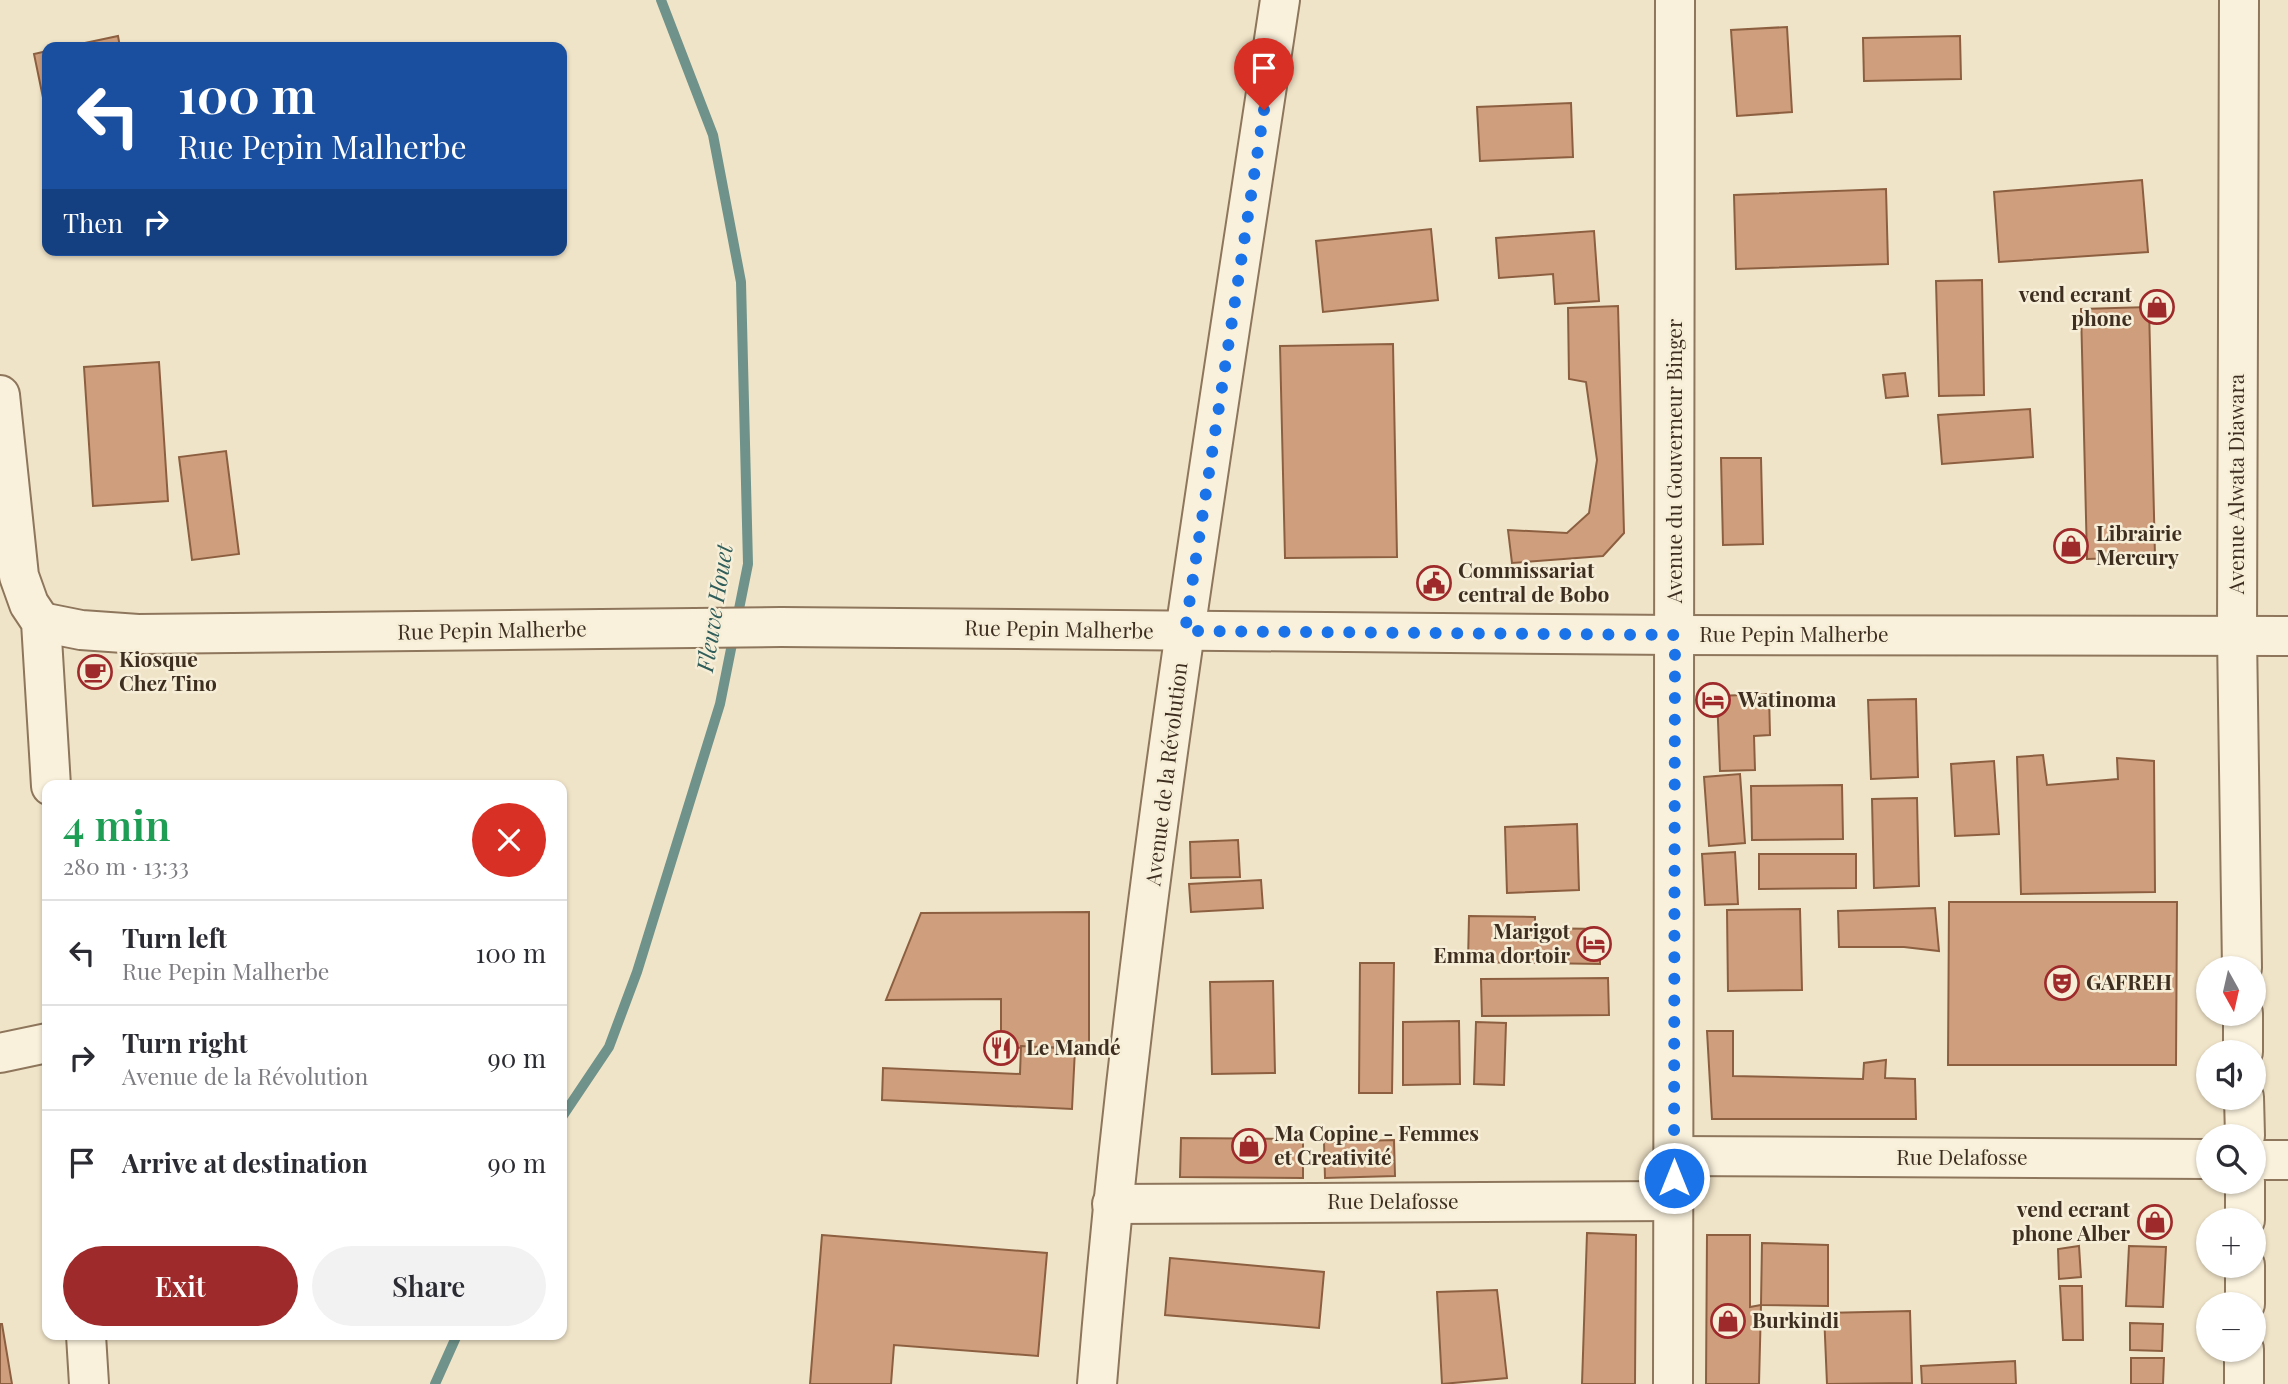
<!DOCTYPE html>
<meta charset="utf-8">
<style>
:root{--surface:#fff;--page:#f2f2f3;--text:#2b2b33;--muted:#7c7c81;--line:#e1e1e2;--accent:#9e2a2b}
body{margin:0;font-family:"Playfair Display",serif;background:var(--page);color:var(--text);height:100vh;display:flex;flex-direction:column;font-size:26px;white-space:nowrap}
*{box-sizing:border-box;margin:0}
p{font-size:23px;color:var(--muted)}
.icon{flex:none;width:38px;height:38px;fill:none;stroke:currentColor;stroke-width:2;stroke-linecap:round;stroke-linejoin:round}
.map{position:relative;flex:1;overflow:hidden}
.panel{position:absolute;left:42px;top:780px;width:525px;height:560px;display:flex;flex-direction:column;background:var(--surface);border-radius:14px;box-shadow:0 2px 5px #0004}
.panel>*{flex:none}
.banner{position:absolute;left:42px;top:42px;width:525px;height:214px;border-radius:14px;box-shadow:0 2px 5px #0004;background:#1a4fa0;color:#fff;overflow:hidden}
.needle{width:46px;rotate:172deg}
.fabs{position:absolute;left:2196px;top:956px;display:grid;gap:14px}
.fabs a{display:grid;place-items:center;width:70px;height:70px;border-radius:50%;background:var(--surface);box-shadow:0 2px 5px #0004;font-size:35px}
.pin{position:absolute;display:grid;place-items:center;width:60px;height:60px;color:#fff;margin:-72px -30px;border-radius:50% 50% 50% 0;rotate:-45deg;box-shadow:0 0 7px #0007}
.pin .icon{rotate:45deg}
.me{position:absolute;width:77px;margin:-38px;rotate:0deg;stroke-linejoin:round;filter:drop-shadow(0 0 5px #0008)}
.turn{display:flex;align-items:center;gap:24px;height:147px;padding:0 21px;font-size:32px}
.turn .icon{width:91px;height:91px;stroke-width:2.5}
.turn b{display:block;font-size:49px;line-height:60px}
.then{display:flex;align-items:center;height:66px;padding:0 21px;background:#0003;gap:14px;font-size:26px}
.round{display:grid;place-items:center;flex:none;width:74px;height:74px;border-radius:37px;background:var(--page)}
.headline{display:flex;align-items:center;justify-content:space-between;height:119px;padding:0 21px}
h1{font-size:42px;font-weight:600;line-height:52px;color:#1e9e55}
.action{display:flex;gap:14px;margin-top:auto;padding:14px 21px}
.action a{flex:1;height:80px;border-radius:42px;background:var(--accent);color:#fff;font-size:28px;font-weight:600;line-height:80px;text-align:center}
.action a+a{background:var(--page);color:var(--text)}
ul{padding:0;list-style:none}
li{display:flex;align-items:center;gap:21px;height:105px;padding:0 21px;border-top:2px solid var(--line)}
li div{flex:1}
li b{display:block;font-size:26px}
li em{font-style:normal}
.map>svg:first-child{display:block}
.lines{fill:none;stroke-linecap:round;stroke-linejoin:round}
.stream{stroke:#6f938a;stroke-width:10}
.building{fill:#cf9f7d;stroke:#8d5f41;stroke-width:2}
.minor-casing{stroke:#8d765c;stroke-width:42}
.minor{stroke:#faf1dc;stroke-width:38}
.route{stroke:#1a73e8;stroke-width:12;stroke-dasharray:0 21.6}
.labels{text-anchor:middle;stroke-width:5;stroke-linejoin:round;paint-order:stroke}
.poi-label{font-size:21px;font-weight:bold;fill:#3d2e20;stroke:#f7eed8;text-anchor:start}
.street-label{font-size:21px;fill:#3d2e20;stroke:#f7eed8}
.water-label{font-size:23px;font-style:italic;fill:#2f5d5a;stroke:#f7eed8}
</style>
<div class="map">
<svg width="2288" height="1384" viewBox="0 0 2288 1384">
<rect width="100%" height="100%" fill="#f0e4c8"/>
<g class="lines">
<!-- stream -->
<g class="stream">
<path d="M562 1117 609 1047 637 972 720 704 748 564 741 282 713 135 661 0"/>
<path d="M435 1384 457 1335"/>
</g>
</g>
<!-- building -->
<g class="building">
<path d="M1787 27 1792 112 1737 116 1731 30Z"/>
<path d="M118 36 120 47H66Z"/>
<path d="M1960 36 1961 79 1864 81 1863 38Z"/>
<path d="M47 51V117L34 54Z"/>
<path d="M1571 103 1573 157 1480 161 1477 107Z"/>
<path d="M2142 180 2148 252 1999 262 1994 192Z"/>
<path d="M1886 189 1888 264 1736 269 1734 195Z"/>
<path d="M1431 229 1438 300 1323 312 1316 241Z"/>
<path d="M1594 231 1599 301 1555 304 1553 274 1499 278 1496 238Z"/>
<path d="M1982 280 1984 395 1939 396 1936 281Z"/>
<path d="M1618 306 1624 533 1603 556 1512 563 1508 530 1567 533 1589 513 1597 460 1586 382 1569 379 1568 308Z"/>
<path d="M2149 307 2155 557 2087 559 2081 309Z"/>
<path d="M1393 344 1397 557 1285 558 1280 346Z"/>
<path d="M159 362 168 501 93 506 84 367Z"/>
<path d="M1905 373 1908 396 1886 398 1883 375Z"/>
<path d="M2030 409 2033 457 1942 464 1938 415Z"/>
<path d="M226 451 239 554 192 560 179 457Z"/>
<path d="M1721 458H1761L1763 544 1723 545Z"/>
<path d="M93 666 106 675 100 685 86 676Z"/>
<path d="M1769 694 1770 735 1754 736 1755 770 1720 771 1717 696Z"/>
<path d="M1916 699 1918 777 1871 779 1868 700Z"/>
<path d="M2043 755 2047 785 2118 779 2117 758 2154 761 2155 892 2021 894 2017 757Z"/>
<path d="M1994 761 1999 834 1955 836 1951 764Z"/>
<path d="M1740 774 1745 843 1709 846 1704 777Z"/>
<path d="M1842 785 1843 839 1752 840 1751 786Z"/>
<path d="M1917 798 1919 886 1874 888 1872 799Z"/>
<path d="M1577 824 1579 890 1507 893 1505 827Z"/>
<path d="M1238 840 1240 877 1191 878 1190 842Z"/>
<path d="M1735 852 1738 904 1705 905 1702 854Z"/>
<path d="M1759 854H1856V888L1759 889Z"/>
<path d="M1261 880 1263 908 1191 912 1189 884Z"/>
<path d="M1949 902H2177L2176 1065H1948Z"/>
<path d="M1935 908 1939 951 1904 947H1839L1838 911Z"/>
<path d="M1800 909 1802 990 1728 991 1727 910Z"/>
<path d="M1089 912V1047L1001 1048V999L886 1000 921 913Z"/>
<path d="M1469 916 1535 917V928L1600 929V964L1468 962Z"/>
<path d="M1360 963H1394L1392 1093H1359Z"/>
<path d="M1608 978 1609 1015 1482 1016 1481 979Z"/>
<path d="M1273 981 1275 1073 1212 1074 1210 982Z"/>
<path d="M1459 1021 1460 1084 1403 1085V1022Z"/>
<path d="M1476 1022 1506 1023 1504 1085 1474 1084Z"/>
<path d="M1707 1031H1733V1076L1863 1079 1864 1063 1886 1060 1885 1078 1915 1079 1916 1119H1712Z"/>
<path d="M1021 1046 1075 1049 1072 1109 882 1100 883 1068 1020 1074Z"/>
<path d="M1181 1138 1303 1139V1178L1180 1177Z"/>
<path d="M1394 1140 1395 1176 1325 1178 1324 1142Z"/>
<path d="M1587 1233 1636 1235 1635 1384H1582Z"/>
<path d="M822 1235 1047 1253 1038 1356 894 1345 891 1384H810Z"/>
<path d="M1707 1235H1750V1307L1761 1305 1759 1384H1706Z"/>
<path d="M1762 1243 1828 1245V1306L1761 1305Z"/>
<path d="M2079 1246 2081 1277 2059 1279 2058 1249Z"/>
<path d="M2129 1246 2166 1247 2163 1307 2126 1306Z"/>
<path d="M1170 1258 1324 1272 1319 1328 1165 1315Z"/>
<path d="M2060 1286H2082L2083 1340H2063Z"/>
<path d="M1497 1290 1507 1378 1442 1384 1437 1292Z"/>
<path d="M1910 1311 1912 1383 1827 1384 1824 1313Z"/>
<path d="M2130 1323 2163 1324 2162 1351 2130 1350Z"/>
<path d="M0 1324H2L12 1384H0Z"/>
<path d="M2131 1358H2164L2163 1384H2131Z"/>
<path d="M2015 1361 2016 1384H1922L1921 1366Z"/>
</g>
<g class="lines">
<!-- minor casing -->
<g class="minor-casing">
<g id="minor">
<path d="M2239 0 2237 636 2242 968"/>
<path d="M0 395 19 576 29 604 41 622 51 786"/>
<path d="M41 622 81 630 138 634 781 627 1675 635 2288 636"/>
<path d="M2243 1013V1052"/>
<path d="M0 1053 47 1043"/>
<path d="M2244 1097 2245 1136"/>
<path d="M1674 1156 2208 1159"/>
<path d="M2254 1160H2288"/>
<path d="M1112 1204 1674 1201"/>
<path d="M2245 1220V1181"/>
<path d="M2245 1304V1265"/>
<path d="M86 1335 89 1384"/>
<path d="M1097 1384C1134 920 1211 460 1280 0"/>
<path d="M1673 1384 1675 0"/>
<path d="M2244 1384V1349"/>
</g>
</g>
<!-- minor -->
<use href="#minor" class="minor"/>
</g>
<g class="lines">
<!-- route -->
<path class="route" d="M1264 110 1185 631 1675 635 1674 1178"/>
</g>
<!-- icons -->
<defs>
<g id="shop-ring" transform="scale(1.75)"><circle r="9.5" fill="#f7eed8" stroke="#9e2a2b" stroke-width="1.5"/><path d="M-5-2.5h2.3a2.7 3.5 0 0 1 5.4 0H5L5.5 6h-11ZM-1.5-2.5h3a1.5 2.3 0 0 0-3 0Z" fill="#9e2a2b"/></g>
<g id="civic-ring" transform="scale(1.75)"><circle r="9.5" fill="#f7eed8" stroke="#9e2a2b" stroke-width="1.5"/><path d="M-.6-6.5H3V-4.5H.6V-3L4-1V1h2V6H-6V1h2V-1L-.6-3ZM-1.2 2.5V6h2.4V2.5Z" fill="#9e2a2b"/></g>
<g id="cafe-ring" transform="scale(1.75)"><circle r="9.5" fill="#f7eed8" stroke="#9e2a2b" stroke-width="1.5"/><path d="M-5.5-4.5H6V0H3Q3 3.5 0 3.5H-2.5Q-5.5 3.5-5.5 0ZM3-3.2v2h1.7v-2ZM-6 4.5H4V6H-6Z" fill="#9e2a2b"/></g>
<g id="hotel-ring" transform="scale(1.75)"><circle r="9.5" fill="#f7eed8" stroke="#9e2a2b" stroke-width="1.5"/><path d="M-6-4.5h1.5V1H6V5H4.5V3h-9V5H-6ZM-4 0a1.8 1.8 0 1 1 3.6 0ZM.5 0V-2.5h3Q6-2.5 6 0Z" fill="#9e2a2b"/></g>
<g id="theatre-ring" transform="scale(1.75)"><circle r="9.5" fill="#f7eed8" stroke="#9e2a2b" stroke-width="1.5"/><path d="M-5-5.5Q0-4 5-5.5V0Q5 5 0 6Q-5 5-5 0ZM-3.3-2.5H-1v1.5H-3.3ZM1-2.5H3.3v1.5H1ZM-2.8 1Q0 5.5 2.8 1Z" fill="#9e2a2b"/></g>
<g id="restaurant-ring" transform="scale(1.75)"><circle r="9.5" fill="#f7eed8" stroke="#9e2a2b" stroke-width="1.5"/><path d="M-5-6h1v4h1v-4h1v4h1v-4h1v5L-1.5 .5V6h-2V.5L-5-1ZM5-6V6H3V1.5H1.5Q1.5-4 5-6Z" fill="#9e2a2b"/></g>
</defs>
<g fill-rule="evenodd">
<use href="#shop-ring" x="2157" y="307"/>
<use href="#shop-ring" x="2071" y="546"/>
<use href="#civic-ring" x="1434" y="583"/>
<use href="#cafe-ring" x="95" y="672"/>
<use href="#hotel-ring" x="1713" y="700"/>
<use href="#hotel-ring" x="1594" y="944"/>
<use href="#theatre-ring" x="2062" y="983"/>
<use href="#restaurant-ring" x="1001" y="1048"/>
<use href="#shop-ring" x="1249" y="1146"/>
<use href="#shop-ring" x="2155" y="1222"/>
<use href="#shop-ring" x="1728" y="1321"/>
</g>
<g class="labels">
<!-- poi labels -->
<g class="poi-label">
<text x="2132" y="302" text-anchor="end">vend ecrant<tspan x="2132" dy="24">phone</tspan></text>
<text x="2096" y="541">Librairie<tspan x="2096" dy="24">Mercury</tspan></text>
<text x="1458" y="578">Commissariat<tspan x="1458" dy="24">central de Bobo</tspan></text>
<text x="119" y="667">Kiosque<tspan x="119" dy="24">Chez Tino</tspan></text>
<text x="1738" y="707">Watinoma</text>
<text x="1570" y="939" text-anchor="end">Marigot<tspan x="1570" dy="24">Emma dortoir</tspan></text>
<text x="2086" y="990">GAFREH</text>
<text x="1026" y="1055">Le Mandé</text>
<text x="1274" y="1141">Ma Copine - Femmes<tspan x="1274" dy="24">et Creativité</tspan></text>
<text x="2130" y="1217" text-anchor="end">vend ecrant<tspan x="2130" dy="24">phone Alber</tspan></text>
<text x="1752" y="1328">Burkindi</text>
</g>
<!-- street labels -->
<g class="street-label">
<text transform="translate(1675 461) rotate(-90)" y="7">Avenue du Gouverneur Binger</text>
<text transform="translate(2237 484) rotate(-90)" y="7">Avenue Alwata Diawara</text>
<text transform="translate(1059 630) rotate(1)" y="7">Rue Pepin Malherbe</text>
<text transform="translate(492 631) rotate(-1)" y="7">Rue Pepin Malherbe</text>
<text x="1794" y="642">Rue Pepin Malherbe</text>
<text transform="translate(1167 774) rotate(-83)" y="7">Avenue de la Révolution</text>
<text x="1962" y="1165">Rue Delafosse</text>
<text x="1393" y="1209">Rue Delafosse</text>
</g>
<!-- water labels -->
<g class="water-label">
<text transform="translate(715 608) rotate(-81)" y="8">Fleuve Houet</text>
</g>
</g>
</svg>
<div class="fabs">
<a><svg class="needle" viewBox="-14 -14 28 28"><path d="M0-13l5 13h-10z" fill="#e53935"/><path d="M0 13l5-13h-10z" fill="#7c7c81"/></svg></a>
<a><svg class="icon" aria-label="sound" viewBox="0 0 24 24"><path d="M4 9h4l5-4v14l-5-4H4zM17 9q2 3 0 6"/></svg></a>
<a><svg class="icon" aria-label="search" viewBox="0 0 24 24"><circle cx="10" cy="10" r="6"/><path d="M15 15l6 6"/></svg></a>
<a>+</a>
<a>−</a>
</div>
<div class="pin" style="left:1264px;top:110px;background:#d93025"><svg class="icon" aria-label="arrive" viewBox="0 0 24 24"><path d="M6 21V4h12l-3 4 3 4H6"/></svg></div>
<svg class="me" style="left:1674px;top:1178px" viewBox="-20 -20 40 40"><circle r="17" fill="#1a73e8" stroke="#fff" stroke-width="3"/><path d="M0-11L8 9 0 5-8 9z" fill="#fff"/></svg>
<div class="banner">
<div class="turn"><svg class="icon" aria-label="left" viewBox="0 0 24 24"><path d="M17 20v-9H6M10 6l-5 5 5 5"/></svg><div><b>100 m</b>Rue Pepin Malherbe</div></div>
<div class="then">Then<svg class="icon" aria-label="right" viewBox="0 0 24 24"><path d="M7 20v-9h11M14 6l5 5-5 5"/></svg></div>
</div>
<section class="panel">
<div class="headline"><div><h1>4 min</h1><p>280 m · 13:33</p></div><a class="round" style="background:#d93025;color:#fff"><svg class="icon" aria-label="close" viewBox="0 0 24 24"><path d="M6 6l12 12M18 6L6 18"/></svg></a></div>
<ul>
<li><svg class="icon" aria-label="left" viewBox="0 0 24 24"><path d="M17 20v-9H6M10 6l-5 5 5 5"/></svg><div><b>Turn left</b><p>Rue Pepin Malherbe</p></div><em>100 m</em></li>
<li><svg class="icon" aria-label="right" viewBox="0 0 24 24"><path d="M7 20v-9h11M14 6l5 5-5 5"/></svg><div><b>Turn right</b><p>Avenue de la Révolution</p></div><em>90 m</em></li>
<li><svg class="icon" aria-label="arrive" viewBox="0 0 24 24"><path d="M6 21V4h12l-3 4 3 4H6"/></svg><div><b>Arrive at destination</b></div><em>90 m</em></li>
</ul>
<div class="action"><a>Exit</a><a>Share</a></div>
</section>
</div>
